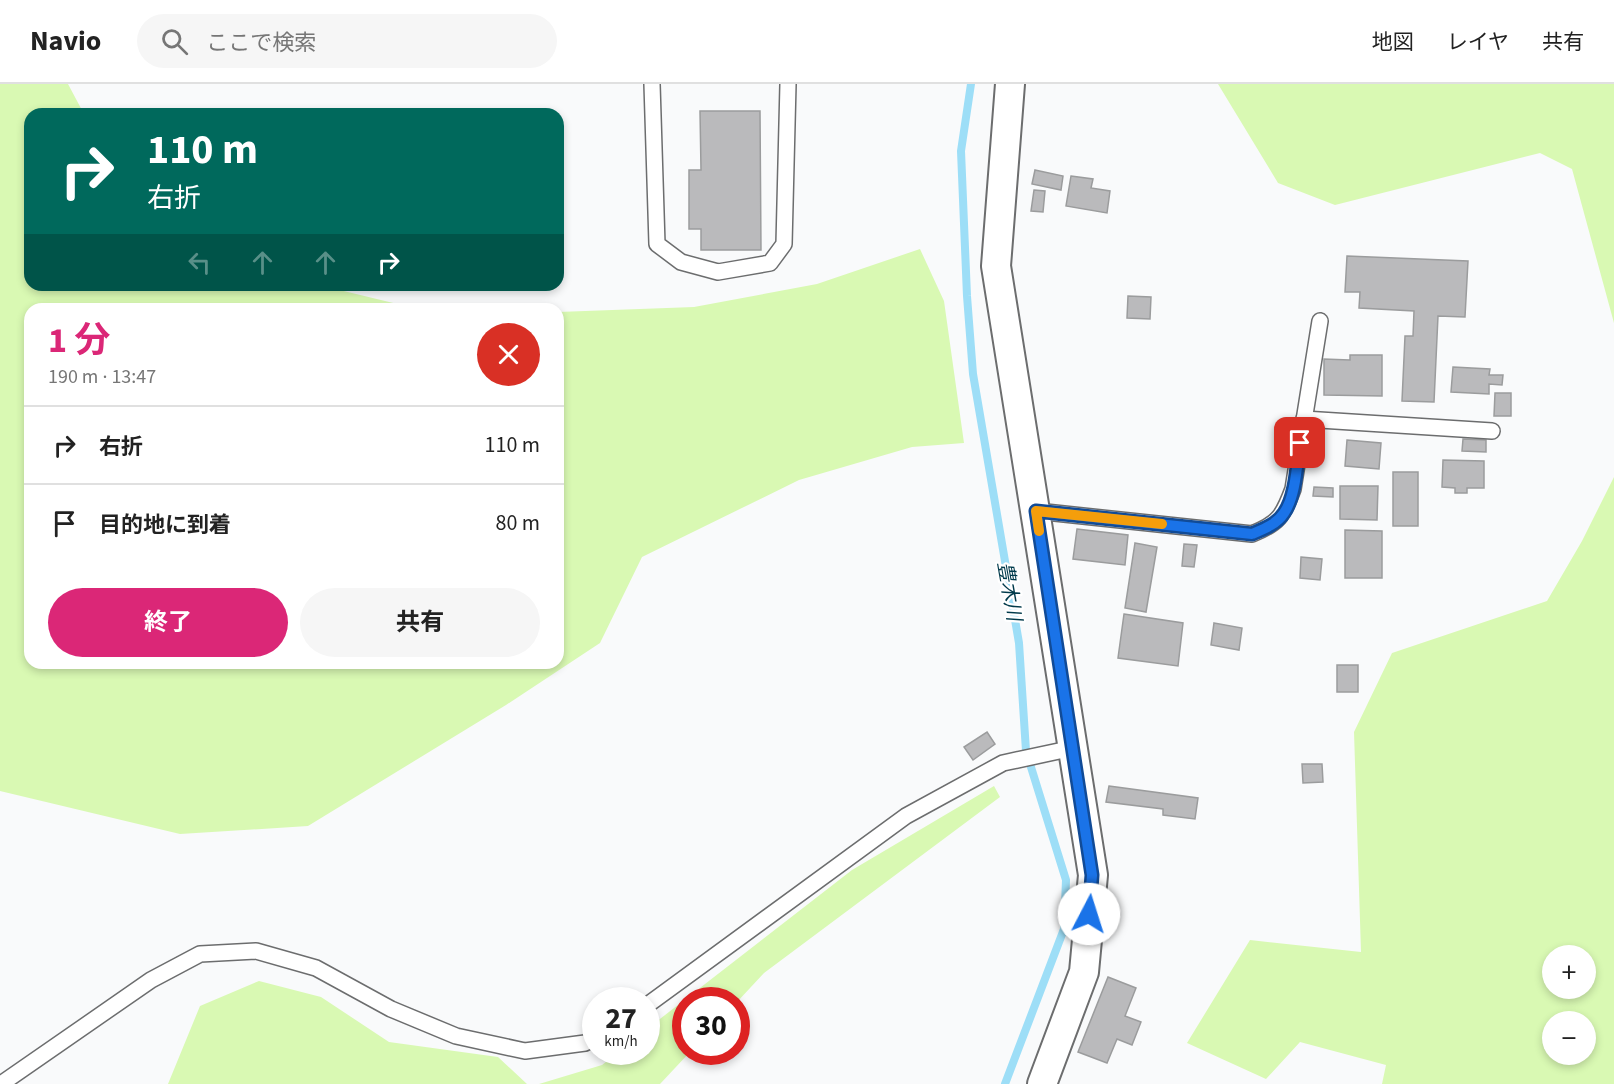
<!DOCTYPE html>
<html lang="ja">
<meta charset="utf-8">
<style>
:root{--surface:#fff;--page:#f6f6f6;--text:#222;--muted:#767676;--line:#e0e0e0;--accent:#db2777}
body{margin:0;font-family:"Source Sans 3","Noto Sans JP",sans-serif;background:var(--page);color:var(--text);height:100vh;display:flex;flex-direction:column;font-size:22px;white-space:nowrap}
*{box-sizing:border-box;margin:0}
p{font-size:20px;color:var(--muted)}
.icon{flex:none;width:33px;height:33px;fill:none;stroke:currentColor;stroke-width:2;stroke-linecap:round;stroke-linejoin:round}
.map{position:relative;flex:1;overflow:hidden}
.side{position:absolute;left:24px;top:219px;width:540px;height:366px;display:flex;flex-direction:column;background:var(--surface);border-radius:18px;box-shadow:0 3px 9px #0003}
.side>*{flex:none}
.banner{position:absolute;left:24px;top:24px;width:540px;height:183px;border-radius:18px;box-shadow:0 3px 9px #0003;background:#00695c;color:#fff;overflow:hidden}
.buttons{position:absolute;left:1542px;top:861px;display:grid;gap:12px}
.buttons a{display:grid;place-items:center;width:54px;height:54px;border-radius:50%;background:var(--surface);box-shadow:0 3px 9px #0003;font-size:30px}
.speed{position:absolute;left:582px;top:903px;display:flex;gap:12px;font-size:30px;font-weight:700;text-align:center}
.speed>*{display:grid;place-content:center;width:78px;height:78px;border-radius:50%;background:var(--surface);box-shadow:0 3px 9px #0003;line-height:1}
.speed small{font-size:15px;font-weight:400}
.speed .limit{border:9px solid #d22;background:#fff;color:#111}
.pin{position:absolute;display:grid;place-items:center;width:51px;height:51px;color:#fff;margin:-26px;border-radius:12px;box-shadow:0 3px 9px #0006}
.me{position:absolute;width:66px;margin:-33px;rotate:5deg;stroke-linejoin:round;filter:drop-shadow(0 0 4px #0008)}
.turn{display:flex;align-items:center;gap:21px;height:126px;padding:0 24px;font-size:27px}
.turn .icon{width:78px;height:78px;stroke-width:2.5}
.turn b{display:block;font-size:42px;line-height:51px}
.lanes{display:flex;align-items:center;height:57px;padding:0 24px;background:#0003;justify-content:center;gap:30px;direction:ltr}
.lanes .off{opacity:.35}
.round{display:grid;place-items:center;flex:none;width:63px;height:63px;border-radius:32px;background:var(--page)}
.headline{display:flex;align-items:center;justify-content:space-between;height:102px;padding:0 24px}
h1{font-size:36px;font-weight:700;line-height:45px;color:var(--accent)}
.cta{display:flex;gap:12px;margin-top:auto;padding:12px 24px}
.cta a{flex:1;height:69px;border-radius:36px;background:var(--accent);color:#fff;font-size:24px;font-weight:700;line-height:69px;text-align:center}
.cta a+a{background:var(--page);color:var(--text)}
ul{padding:0;list-style:none}
li{display:flex;align-items:center;gap:18px;height:78px;padding:0 24px;border-top:2px solid var(--line)}
li div{flex:1}
li b{display:block;font-size:22px}
li em{font-style:normal}
header{display:flex;align-items:center;gap:36px;box-sizing:border-box;height:84px;padding:0 30px;background:var(--surface);border-bottom:2px solid var(--line)}
header strong{font-size:28px}
nav{display:flex;gap:33px;margin-inline-start:auto;font-size:21px}
.search{width:420px;height:54px;background:var(--page);display:flex;align-items:center;gap:15px;box-sizing:border-box;padding:0 21px;border-radius:33px;color:var(--muted);font-size:22px}
.map>svg:first-child{display:block}
.green{fill:#d9f9b3;fill-rule:evenodd}
.lines{fill:none;stroke-linecap:round;stroke-linejoin:round}
.stream{stroke:#9ddef7;stroke-width:8}
.building{fill:#bababc;stroke:#9b9c9d;stroke-width:1.5}
.service-casing{stroke:#6c6d6e;stroke-width:18}
.minor-casing{stroke:#6c6d6e;stroke-width:32}
.service{stroke:#fff;stroke-width:15}
.minor{stroke:#fff;stroke-width:28}
.route-casing{stroke:#114b97;stroke-width:15}
.route{stroke:#1a73e8;stroke-width:10}
.slow{stroke:#f59e0b;stroke-width:10}
.labels{text-anchor:middle;stroke-width:4.5;stroke-linejoin:round;paint-order:stroke}
.water-label{font-size:20px;font-style:italic;fill:#003a4b;stroke:#fff}
</style>
<header>
<strong>Navio</strong>
<div class="search"><svg class="icon" aria-label="search" viewBox="0 0 24 24"><circle cx="10" cy="10" r="6"/><path d="M15 15l6 6"/></svg>ここで検索</div>
<nav><a>地図</a><a>レイヤ</a><a>共有</a></nav>
</header>
<div class="map">
<svg width="1614" height="1000" viewBox="0 0 1614 1000">
<rect width="100%" height="100%" fill="#f9fafb"/>
<!-- green -->
<g class="green">
<path d="M0 0H68L84 30H30V201H319L418 225H30V579H558V228L694 223 817 200 920 165 944 217 964 359 912 363 799 396 642 473 600 559 506 621 308 742 180 750 0 707Z"/>
<path d="M1218 0H1614V239L1572 85 1540 69 1335 121 1278 99Z"/>
<path d="M1614 393V1000H1382L1386 981 1300 958 1266 995 1187 959 1250 856 1361 868 1354 648 1392 569 1547 517 1582 457ZM1552 872H1586V904H1552ZM1552 938H1586V970H1552Z"/>
<path d="M994 702 1000 713 764 889 737 918 736 916H686V968H690L660 1000H539L602 981 619 968H646L647 945 852 786Z"/>
<path d="M259 897 321 913 389 958 498 973 527 1000H168L200 922Z"/>
</g>
<g class="lines">
<!-- stream -->
<path class="stream" d="M971 0 961 67 967 212 973 290 1019 559 1026 667 1066 796 1064 845 1005 1000"/>
</g>
<!-- building -->
<g class="building">
<path d="M700 27H760L761 166H701V145H689V86H701Z"/>
<path d="M1035 86 1063 92 1061 106 1032 100Z"/>
<path d="M1071 92 1093 95 1091 104 1110 107 1107 129 1066 122Z"/>
<path d="M1034 106 1045 107 1043 128 1031 127Z"/>
<path d="M1347 172 1468 177 1465 233 1438 232 1434 318 1402 317 1405 252H1413L1414 227 1359 224 1360 208H1345Z"/>
<path d="M1128 212 1151 213 1150 235 1127 234Z"/>
<path d="M1350 271H1382V312L1324 311V275L1350 276Z"/>
<path d="M1453 283 1490 285 1489 291H1503L1502 301 1489 300V310L1451 308Z"/>
<path d="M1495 309H1511V332H1494Z"/>
<path d="M1463 355 1486 356V368L1462 367Z"/>
<path d="M1347 356 1381 359 1379 385 1345 382Z"/>
<path d="M1443 376 1484 377V404H1467V409H1455V404L1442 403Z"/>
<rect x="1393" y="388" width="25" height="54"/>
<path d="M1340 402H1378L1377 436 1340 435Z"/>
<path d="M1314 403 1333 404V413L1313 412Z"/>
<path d="M1077 445 1128 451 1125 481 1073 475Z"/>
<path d="M1345 446 1382 447V494H1345Z"/>
<path d="M1135 459 1157 463 1146 528 1125 524Z"/>
<path d="M1184 460 1197 461 1194 483 1182 482Z"/>
<path d="M1301 473 1322 475 1320 496 1300 494Z"/>
<path d="M1124 530 1183 539 1178 582 1118 574Z"/>
<path d="M1214 539 1242 544 1239 566 1211 561Z"/>
<rect x="1337" y="581" width="21" height="27"/>
<path d="M987 648 995 660 973 676 964 663Z"/>
<path d="M1302 680H1322L1323 698 1303 699Z"/>
<path d="M1109 702 1198 714 1195 735 1163 731V725L1106 718Z"/>
<path d="M1108 893 1136 904 1125 932 1141 938 1132 961 1117 955 1107 979 1078 968Z"/>
</g>
<g class="lines">
<!-- service casing -->
<g class="service-casing">
<g id="service">
<path d="M652 0 657 160 681 178 718 188 770 179 784 160 788 0"/>
<path d="M1304 335 1492 347"/>
<path d="M1036 427 1252 450C1279 439 1283 432 1293 405L1320 237"/>
<path d="M646 922 906 732 1003 679 1073 664"/>
<path d="M1 1000 151 896 200 870 256 867 316 884 391 925 456 952 525 967 585 959 596 953"/>
</g>
</g>
<!-- minor casing -->
<g class="minor-casing">
<path id="minor" d="M1010 0 996 182 1093 791 1084 888 1042 1000"/>
</g>
<!-- service -->
<use href="#service" class="service"/>
<!-- minor -->
<use href="#minor" class="minor"/>
</g>
<g class="lines">
<!-- route casing -->
<g class="route-casing">
<path id="route" d="M1089 830 1092 791 1036 427 1252 450C1264 445 1277 440 1284 429 1296 412 1297 379 1300 359"/>
</g>
<!-- route -->
<use href="#route" class="route"/>
<!-- slow -->
<path class="slow" d="M1039 447 1036 427 1162 440"/>
</g>
<g class="labels">
<!-- water labels -->
<g class="water-label">
<text transform="translate(1010 507) rotate(80)" y="7">豊木川</text>
</g>
</g>
</svg>
<div class="buttons">
<a>+</a>
<a>−</a>
</div>
<div class="speed"><div>27<small>km/h</small></div><div class="limit">30</div></div>
<div class="pin" style="left:1300px;top:359px;background:#d93025"><svg class="icon" aria-label="arrive" viewBox="0 0 24 24"><path d="M6 21V4h12l-3 4 3 4H6"/></svg></div>
<svg class="me" style="left:1089px;top:830px" viewBox="-20 -20 40 40"><circle r="19" fill="#fff"/><path d="M0-13L10 11 0 6-10 11z" fill="#1a73e8"/></svg>
<div class="banner">
<div class="turn"><svg class="icon" aria-label="right" viewBox="0 0 24 24"><path d="M7 20v-9h11M14 6l5 5-5 5"/></svg><div><b>110 m</b>右折</div></div>
<div class="lanes"><svg class="icon off" aria-label="left" viewBox="0 0 24 24"><path d="M17 20v-9H6M10 6l-5 5 5 5"/></svg><svg class="icon off" aria-label="ahead" viewBox="0 0 24 24"><path d="M12 20V5M6 11l6-6 6 6"/></svg><svg class="icon off" aria-label="ahead" viewBox="0 0 24 24"><path d="M12 20V5M6 11l6-6 6 6"/></svg><svg class="icon" aria-label="right" viewBox="0 0 24 24"><path d="M7 20v-9h11M14 6l5 5-5 5"/></svg></div>
</div>
<section class="side">
<div class="headline"><div><h1>1 分</h1><p>190 m · 13:47</p></div><a class="round" style="background:#d93025;color:#fff"><svg class="icon" aria-label="close" viewBox="0 0 24 24"><path d="M6 6l12 12M18 6L6 18"/></svg></a></div>
<ul>
<li><svg class="icon" aria-label="right" viewBox="0 0 24 24"><path d="M7 20v-9h11M14 6l5 5-5 5"/></svg><div><b>右折</b></div><em>110 m</em></li>
<li><svg class="icon" aria-label="arrive" viewBox="0 0 24 24"><path d="M6 21V4h12l-3 4 3 4H6"/></svg><div><b>目的地に到着</b></div><em>80 m</em></li>
</ul>
<div class="cta"><a>終了</a><a>共有</a></div>
</section>
</div>
